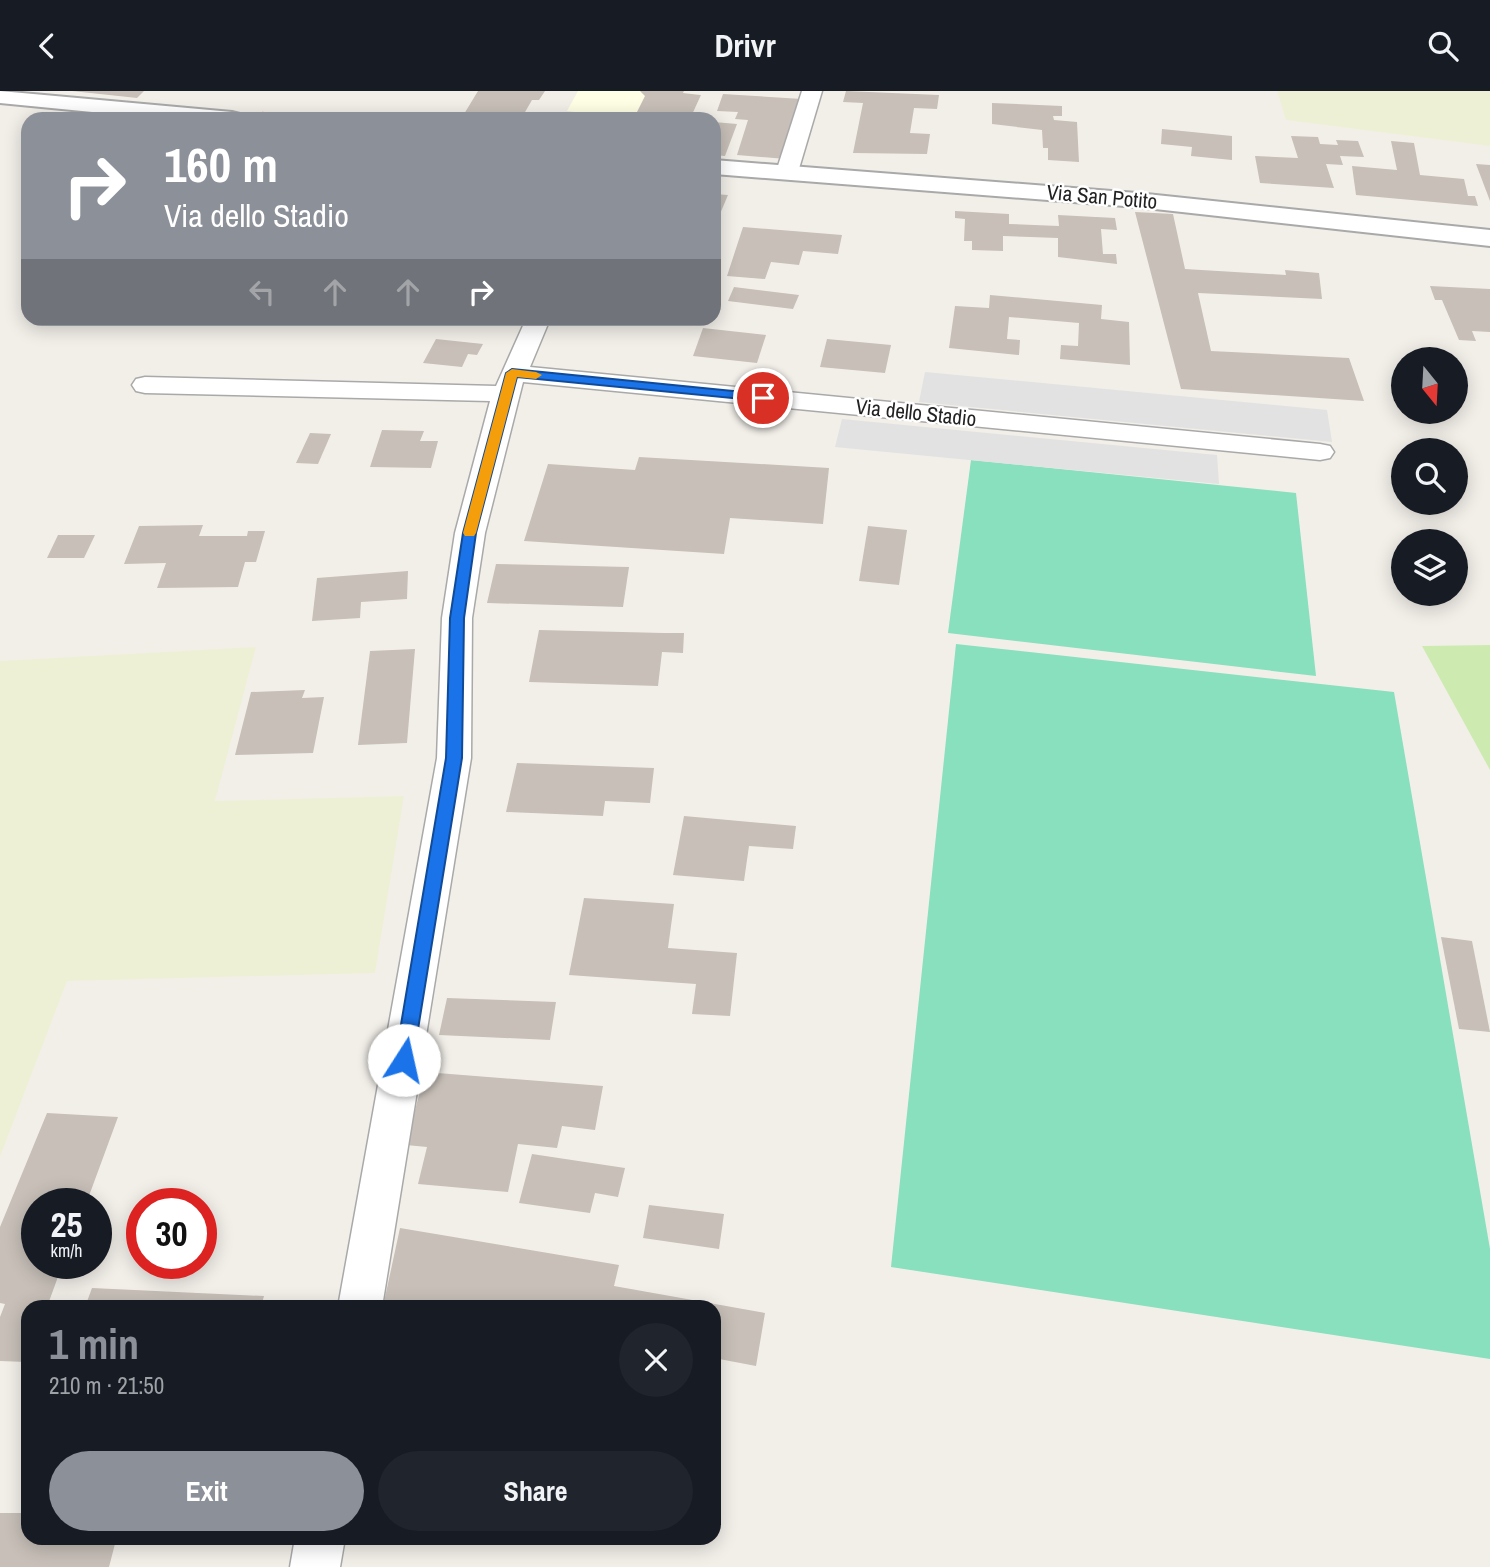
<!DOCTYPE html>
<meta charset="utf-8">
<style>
:root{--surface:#171b24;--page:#20242c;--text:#f1f3f6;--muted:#9ea1a6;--accent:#8c9099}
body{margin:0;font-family:"Archivo Narrow",sans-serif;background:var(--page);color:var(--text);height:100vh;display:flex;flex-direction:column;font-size:26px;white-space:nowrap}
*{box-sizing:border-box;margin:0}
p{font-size:23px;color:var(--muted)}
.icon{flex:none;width:38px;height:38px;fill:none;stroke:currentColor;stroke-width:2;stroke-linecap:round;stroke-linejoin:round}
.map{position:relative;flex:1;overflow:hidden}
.panel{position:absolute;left:21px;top:1209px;width:700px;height:245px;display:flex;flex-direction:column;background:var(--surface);border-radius:21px;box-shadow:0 4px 18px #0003}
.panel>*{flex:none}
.guide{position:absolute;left:21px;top:21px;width:700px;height:214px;border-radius:21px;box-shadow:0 4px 18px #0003;background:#8c9099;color:#fff;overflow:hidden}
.needle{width:46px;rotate:162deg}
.buttons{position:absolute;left:1391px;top:256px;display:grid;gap:14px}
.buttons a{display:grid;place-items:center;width:77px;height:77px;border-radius:50%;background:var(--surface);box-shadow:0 4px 18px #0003;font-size:35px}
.speed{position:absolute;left:21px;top:1097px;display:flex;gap:14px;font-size:35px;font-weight:700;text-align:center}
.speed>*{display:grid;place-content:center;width:91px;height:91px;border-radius:50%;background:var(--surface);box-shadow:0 4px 18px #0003;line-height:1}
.speed small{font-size:18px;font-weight:400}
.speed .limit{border:10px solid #d22;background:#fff;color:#111}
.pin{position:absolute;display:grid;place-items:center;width:60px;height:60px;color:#fff;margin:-30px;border:4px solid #fff;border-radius:50%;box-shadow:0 2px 7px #0007}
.me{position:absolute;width:77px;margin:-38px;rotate:10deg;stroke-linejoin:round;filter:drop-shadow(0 0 5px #0008)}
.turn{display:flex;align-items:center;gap:24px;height:147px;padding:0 28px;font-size:32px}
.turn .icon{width:91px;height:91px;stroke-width:2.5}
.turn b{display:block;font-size:49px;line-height:60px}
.lanes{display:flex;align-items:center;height:66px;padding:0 28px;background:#0003;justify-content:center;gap:35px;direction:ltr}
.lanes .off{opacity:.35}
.round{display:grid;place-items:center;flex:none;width:74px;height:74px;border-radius:37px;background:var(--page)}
.headline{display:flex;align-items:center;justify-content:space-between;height:119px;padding:0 28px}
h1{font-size:42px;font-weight:700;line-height:52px;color:var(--accent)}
.action{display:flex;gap:14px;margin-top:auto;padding:14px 28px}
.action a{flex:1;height:80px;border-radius:42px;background:var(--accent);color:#fff;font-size:28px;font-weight:700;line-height:80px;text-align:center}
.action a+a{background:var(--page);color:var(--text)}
header{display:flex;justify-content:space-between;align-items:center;height:91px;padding:0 28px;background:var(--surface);font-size:32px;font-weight:700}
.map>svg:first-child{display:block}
.education{fill:#ffffe5}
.farmland{fill:#eef0d5}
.grass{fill:#cdebb0}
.pitch{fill:#88e0be}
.parking{fill:#e2e2e2}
.building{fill:#c7bfb8}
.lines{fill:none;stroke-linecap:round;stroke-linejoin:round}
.minor-casing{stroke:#a9a9a9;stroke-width:3}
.tertiary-casing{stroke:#a9a9a9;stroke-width:4}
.path{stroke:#fa8072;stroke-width:2.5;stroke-dasharray:2.5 2.5;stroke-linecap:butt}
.minor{fill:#fff;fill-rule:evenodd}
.tertiary{fill:#fff;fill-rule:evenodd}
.route{fill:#1a73e8;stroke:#114b97;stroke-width:2}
.slow{fill:#f59e0b}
.labels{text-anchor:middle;stroke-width:5;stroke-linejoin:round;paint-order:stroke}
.far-street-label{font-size:21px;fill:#222;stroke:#fff}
</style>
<header><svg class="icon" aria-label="back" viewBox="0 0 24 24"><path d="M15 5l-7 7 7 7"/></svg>Drivr<svg class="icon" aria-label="search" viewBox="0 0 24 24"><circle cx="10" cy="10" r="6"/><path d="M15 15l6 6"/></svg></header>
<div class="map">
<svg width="1490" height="1476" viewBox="0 0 1490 1476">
<rect width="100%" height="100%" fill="#f2efe9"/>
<!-- education -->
<path class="education" d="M578 0H684L683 2 701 4 690 28H640L567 20Z"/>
<!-- farmland -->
<g class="farmland">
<path d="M1277 0H1490V55L1286 29Z"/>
<path d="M256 556 215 710 404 705 375 882 67 890 0 1066V570Z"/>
</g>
<!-- grass -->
<path class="grass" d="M1490 554V679L1422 555Z"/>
<!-- pitch -->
<g class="pitch">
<path d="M971 369 1296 402 1316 585 948 542Z"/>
<path d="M956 553 1394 601 1490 1158V1268L891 1176Z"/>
</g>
<!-- parking -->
<g class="parking">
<path d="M925 281 1327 319 1332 351 919 311Z"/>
<path d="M842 328 1217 364 1219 393 835 356Z"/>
</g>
<!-- building -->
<g class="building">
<path d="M72 0H144L137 7Z"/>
<path d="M478 0H545L539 9H532L521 28H461Z"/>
<path d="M640 0H684L683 2 701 4 690 28 634 27 645 5Z"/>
<path d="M846 0 939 4 937 18 914 17 910 42 930 43 927 63 853 62 863 12 843 11Z"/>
<path d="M723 3 802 8 786 68 737 64 748 29 735 28 738 21 717 20Z"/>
<path d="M992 12 1062 15V25H1053L1054 29 1077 31 1079 71 1048 69V57H1043L1042 39 992 33Z"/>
<path d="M714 31 737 33 725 65 714 64Z"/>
<path d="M1162 38 1232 45V69L1191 65 1192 56 1161 53Z"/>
<path d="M1291 45 1318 46 1320 53 1338 54 1336 49 1358 50 1364 66 1340 65 1343 74 1326 73 1334 97 1260 92 1255 65 1298 67Z"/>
<path d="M1391 50 1414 52 1420 84 1464 88 1468 105H1475L1478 115 1356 104 1352 75 1397 79Z"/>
<path d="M1476 73 1490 74V110Z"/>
<path d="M714 103 728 104 717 130H714Z"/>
<path d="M955 120 1009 123V133L1059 135 1058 124 1115 127 1117 139 1101 138 1103 163H1116L1117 173 1058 166V147L1003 145V160L972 159V150H964L965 128 955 127Z"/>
<path d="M1135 121 1173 123 1185 178 1286 184 1285 179 1319 182 1322 208 1198 202 1211 260 1349 267 1364 310 1181 298Z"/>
<path d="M743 136 842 144 838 163 803 160 799 174 771 171 765 188 727 185Z"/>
<path d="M1430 195 1490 198V241L1472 240 1476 250 1459 249 1442 209H1435Z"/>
<path d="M734 196 799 204 793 218 728 210Z"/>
<path d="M990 204 1102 214 1101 228 1129 231 1130 274 1060 268 1061 254 1078 255 1079 232 1009 226 1007 248 1020 249 1019 264 949 257 955 215 989 217Z"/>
<path d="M703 237 766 244 757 272 693 265Z"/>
<path d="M436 248 483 253 477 264 468 263 462 276 423 272Z"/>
<path d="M827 248 891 254 885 282 820 276Z"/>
<path d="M382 339 424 340 420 350H438L431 377 370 376Z"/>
<path d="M310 342 331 343 318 373 296 372Z"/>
<path d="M639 366 829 377 823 433 730 427 724 463 524 450 548 373 635 379Z"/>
<path d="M203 434 199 445H247L248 440H265L256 471H245L238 496 157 497 166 472 124 473 139 435Z"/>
<path d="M868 435 907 439 899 494 859 490Z"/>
<path d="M58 444H95L84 467H47Z"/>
<path d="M496 473 629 476 623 516 487 512Z"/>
<path d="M408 480 407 508 361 511 360 527 312 530 317 487Z"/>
<path d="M539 539 664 542H684L683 562 662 561 658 595 529 591Z"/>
<path d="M415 558 407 652 358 654 370 560Z"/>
<path d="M305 599 302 607 324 606 313 662 235 664 251 601Z"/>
<path d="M517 672 654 677 650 712 605 710 603 725 506 721Z"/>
<path d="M684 725 796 735 793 758 749 755 744 790 673 784Z"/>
<path d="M584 807 674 813 668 857 737 862 730 925 692 923 696 893 569 884Z"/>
<path d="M1441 846 1472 850 1490 941 1459 938Z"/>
<path d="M447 907 556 911 550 949 439 944Z"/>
<path d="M425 981 603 995 595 1039 562 1035 557 1057 518 1053 508 1101 418 1093 427 1056 406 1054Z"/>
<path d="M47 1022 118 1026 86 1113H37V1172H63L47 1216H28L26 1271 0 1270V1226L5 1213 0 1212V1136Z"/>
<path d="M532 1063 625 1077 618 1106 595 1102 590 1122 519 1112Z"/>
<path d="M649 1114 724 1123 719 1158 643 1147Z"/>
<path d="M400 1137 619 1174 614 1195 765 1222 756 1275 714 1267V1216H410L384 1211Z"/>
<path d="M92 1197 264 1205 261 1216H85Z"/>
<path d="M0 1422H28V1447L116 1449 109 1476H0Z"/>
</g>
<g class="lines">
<!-- minor casing -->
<g class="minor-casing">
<g id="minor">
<path d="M802 0H822L798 81 795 86H779L776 81Z"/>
<path d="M526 228H550L530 276 1320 353 1330 355 1334 361 1330 367 1320 369 523 291 485 442 472 527 471 667 382 1216H338L437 667 442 527 455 442 490 310 145 302 136 300 132 294 136 288 145 286 496 295Z"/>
<path d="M295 1447H345L340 1476H290Z"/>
</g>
</g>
<!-- tertiary casing -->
<g class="tertiary-casing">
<g id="tertiary">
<path d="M0 0 232 21 240 23 243 28H164L0 12Z"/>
<path d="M714 69 1137 102 1490 139V155L1137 116 714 83Z"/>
</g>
</g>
<!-- path -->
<path class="path" d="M262 22 331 28"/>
<!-- minor -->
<use href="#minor" class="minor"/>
<!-- tertiary -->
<use href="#tertiary" class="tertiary"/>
</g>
<!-- route -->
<path class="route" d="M512 278 763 303 769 307 763 310 517 286 476 442 464 527 462 667 413 969 410 975 404 977 398 975 395 969 446 667 450 527 463 442 506 282Z"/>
<!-- slow -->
<path class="slow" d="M512 278 536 281 542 284 536 288 517 286 476 442 474 445H465L463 442 506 282Z"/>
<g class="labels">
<!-- far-street labels -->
<g class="far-street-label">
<text transform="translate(1102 106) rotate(5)" y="7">Via San Potito</text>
<text transform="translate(916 322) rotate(6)" y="7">Via dello Stadio</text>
</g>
</g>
</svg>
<div class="buttons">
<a><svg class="needle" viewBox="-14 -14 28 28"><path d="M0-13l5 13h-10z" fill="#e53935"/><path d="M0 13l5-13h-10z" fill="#9ea1a6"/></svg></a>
<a><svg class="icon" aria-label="search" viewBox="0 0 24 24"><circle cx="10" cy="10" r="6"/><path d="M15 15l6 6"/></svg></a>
<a><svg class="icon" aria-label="layers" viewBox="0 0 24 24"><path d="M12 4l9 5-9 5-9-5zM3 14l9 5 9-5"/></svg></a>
</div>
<div class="speed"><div>25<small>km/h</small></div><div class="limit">30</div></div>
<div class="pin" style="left:763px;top:307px;background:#d93025"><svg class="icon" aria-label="arrive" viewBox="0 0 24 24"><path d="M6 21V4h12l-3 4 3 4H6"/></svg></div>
<svg class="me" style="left:404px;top:969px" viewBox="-20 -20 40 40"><circle r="19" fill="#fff"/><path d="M0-13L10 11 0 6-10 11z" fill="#1a73e8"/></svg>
<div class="guide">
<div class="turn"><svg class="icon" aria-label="right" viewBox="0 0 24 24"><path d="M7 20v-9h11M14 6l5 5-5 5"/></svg><div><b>160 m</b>Via dello Stadio</div></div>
<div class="lanes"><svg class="icon off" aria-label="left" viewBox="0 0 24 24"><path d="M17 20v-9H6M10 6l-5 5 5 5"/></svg><svg class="icon off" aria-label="ahead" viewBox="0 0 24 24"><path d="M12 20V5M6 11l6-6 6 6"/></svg><svg class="icon off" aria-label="ahead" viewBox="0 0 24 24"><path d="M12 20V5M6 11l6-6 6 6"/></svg><svg class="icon" aria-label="right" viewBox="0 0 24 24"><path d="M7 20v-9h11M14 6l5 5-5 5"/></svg></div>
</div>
<section class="panel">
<div class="headline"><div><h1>1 min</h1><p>210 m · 21:50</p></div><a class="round"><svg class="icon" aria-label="close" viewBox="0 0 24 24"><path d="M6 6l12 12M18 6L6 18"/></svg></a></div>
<div class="action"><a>Exit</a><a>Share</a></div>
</section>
</div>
